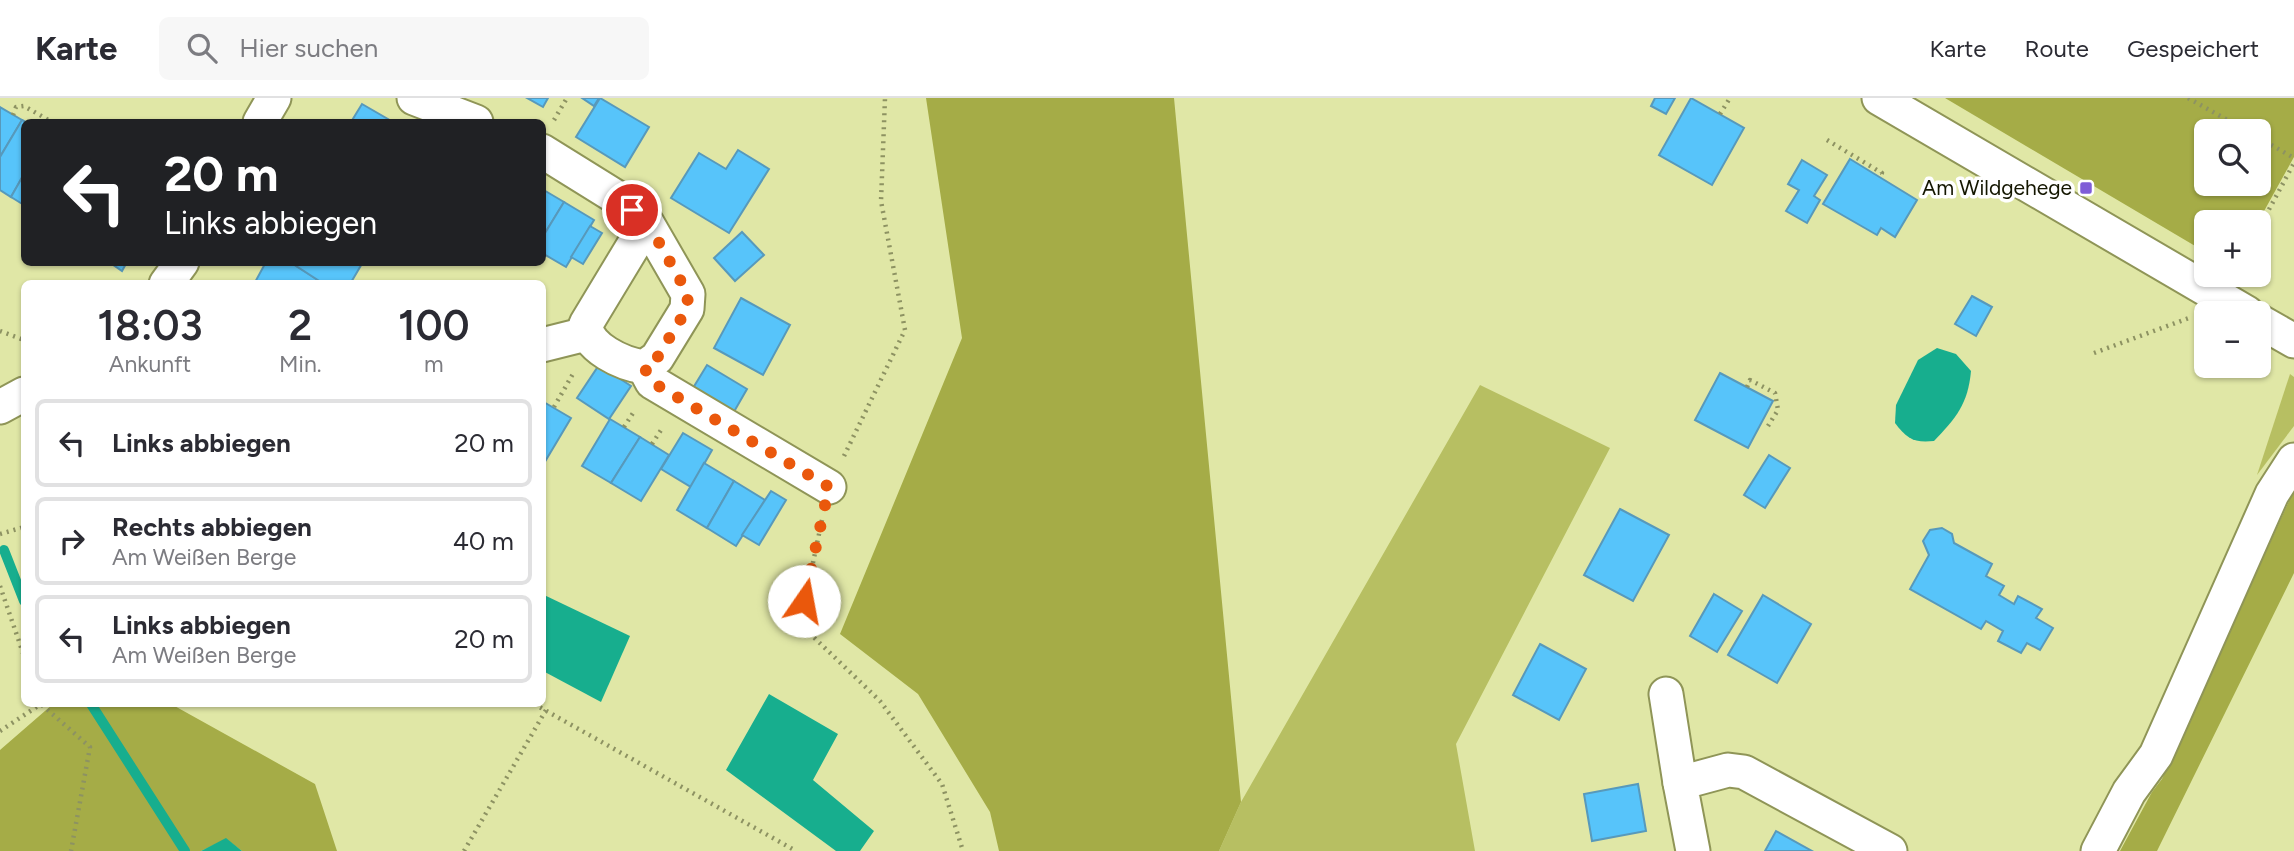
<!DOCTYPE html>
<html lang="de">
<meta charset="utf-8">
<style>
:root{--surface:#fff;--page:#f7f7f7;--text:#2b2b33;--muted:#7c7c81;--line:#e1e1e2}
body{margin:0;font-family:Figtree,sans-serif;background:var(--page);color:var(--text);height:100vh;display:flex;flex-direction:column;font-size:26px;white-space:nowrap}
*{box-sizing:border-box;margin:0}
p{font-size:23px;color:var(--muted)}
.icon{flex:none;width:38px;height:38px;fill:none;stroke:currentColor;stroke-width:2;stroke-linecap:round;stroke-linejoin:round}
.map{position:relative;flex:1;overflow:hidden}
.panel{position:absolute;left:21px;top:182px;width:525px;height:427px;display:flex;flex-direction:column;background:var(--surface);border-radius:10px;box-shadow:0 2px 5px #0004}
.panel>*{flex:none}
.top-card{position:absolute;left:21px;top:21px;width:525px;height:147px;border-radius:10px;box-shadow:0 2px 5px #0004;background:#202124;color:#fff;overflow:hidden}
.tools{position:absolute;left:2194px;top:21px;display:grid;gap:14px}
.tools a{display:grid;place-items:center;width:77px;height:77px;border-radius:10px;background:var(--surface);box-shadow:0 2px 5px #0004;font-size:35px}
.pin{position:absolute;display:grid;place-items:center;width:60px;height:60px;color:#fff;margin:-30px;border:4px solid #fff;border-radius:50%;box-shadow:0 2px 7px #0007}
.me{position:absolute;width:77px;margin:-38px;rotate:12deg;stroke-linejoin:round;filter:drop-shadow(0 0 5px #0008)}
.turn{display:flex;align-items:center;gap:24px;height:147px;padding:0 28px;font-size:32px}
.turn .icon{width:91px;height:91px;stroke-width:2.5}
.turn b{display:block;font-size:49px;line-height:60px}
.eta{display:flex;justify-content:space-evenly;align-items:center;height:119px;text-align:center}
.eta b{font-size:42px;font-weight:600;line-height:49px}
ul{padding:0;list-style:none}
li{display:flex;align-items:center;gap:21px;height:88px;margin:0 14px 10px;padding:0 14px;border:4px solid var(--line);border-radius:10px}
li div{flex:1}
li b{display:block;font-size:26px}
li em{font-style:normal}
header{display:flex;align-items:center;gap:42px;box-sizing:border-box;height:98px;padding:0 35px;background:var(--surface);border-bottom:2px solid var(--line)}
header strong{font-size:33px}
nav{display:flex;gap:38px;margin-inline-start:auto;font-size:24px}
.search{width:490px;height:63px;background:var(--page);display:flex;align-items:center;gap:18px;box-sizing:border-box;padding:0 24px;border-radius:10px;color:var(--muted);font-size:26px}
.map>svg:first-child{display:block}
.green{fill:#b7bf62}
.forest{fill:#a5ac47;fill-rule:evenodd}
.water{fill:#17ae8e}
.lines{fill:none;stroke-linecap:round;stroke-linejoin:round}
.stream{stroke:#17ae8e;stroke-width:10}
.building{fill:#57c4fa;stroke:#5799bb;stroke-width:2}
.minor-casing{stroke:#8f9557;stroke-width:37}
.path{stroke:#8d9262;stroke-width:4.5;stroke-dasharray:2 5;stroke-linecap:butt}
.minor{stroke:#fff;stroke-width:33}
.route{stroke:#ea580c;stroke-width:12;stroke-dasharray:0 21.6}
.poi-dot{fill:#7f5dd7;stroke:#fff;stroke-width:2.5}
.labels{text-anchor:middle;stroke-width:7;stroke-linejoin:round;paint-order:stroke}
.poi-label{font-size:21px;fill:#141600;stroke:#fff;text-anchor:end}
</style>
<header>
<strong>Karte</strong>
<div class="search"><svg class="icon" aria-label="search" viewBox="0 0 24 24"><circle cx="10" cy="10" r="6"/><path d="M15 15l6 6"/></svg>Hier suchen</div>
<nav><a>Karte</a><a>Route</a><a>Gespeichert</a></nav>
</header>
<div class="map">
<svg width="2294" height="753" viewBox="0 0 2294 753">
<rect width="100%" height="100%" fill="#e0e7a6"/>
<!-- green -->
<g class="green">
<path d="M2290 276 2294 279V328L2257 377Z"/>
<path d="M1480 287 1610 350 1456 646 1475 753H1219L1241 704Z"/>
</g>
<!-- forest -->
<g class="forest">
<path d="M926 0H1174L1241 704 1219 753H999L990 714 918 596 840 536 962 240Z"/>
<path d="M1945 0H2294V59L2258 124H2207V155ZM2207 33H2259V86H2207Z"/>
<path d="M2294 392V475L2157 753H2120L2152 694 2162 681Z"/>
<path d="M53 606H171L315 686 337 753H242L226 741 201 753H0V652Z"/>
</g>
<!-- water -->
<g class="water">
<path d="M1937 250 1956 256 1971 273C1968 306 1956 320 1934 343 1914 345 1907 341 1895 325L1896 307 1918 262Z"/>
<path d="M542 496 630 538 601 604 543 573Z"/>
<path d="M769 596 838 636 813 682 874 733 860 753H836L726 672Z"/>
<path d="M226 740 242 753H201Z"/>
</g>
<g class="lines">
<!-- stream -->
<g class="stream">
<path d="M4 452 24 503"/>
<path d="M91 606 185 753"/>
</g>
</g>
<!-- building -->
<g class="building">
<path d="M527 0H548L543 9Z"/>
<path d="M582 0H599L594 8Z"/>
<path d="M600 0 649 29 625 69 576 39Z"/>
<path d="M1655 0H1675L1666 16 1651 8Z"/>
<path d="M1691 0 1744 30 1712 87 1659 57Z"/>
<path d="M362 6 393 24H351Z"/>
<path d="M0 9 22 22 0 59Z"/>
<path d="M22 22 26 24 24 76 11 99 0 92V59Z"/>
<path d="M738 52 769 71 729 135 671 100 699 55 726 71Z"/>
<path d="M1850 61 1917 102 1895 139 1881 130 1877 137 1823 106Z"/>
<path d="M1802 62 1827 77 1814 98 1820 102 1807 125 1786 113 1799 92 1788 86Z"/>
<path d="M24 76V107L11 99Z"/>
<path d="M542 91 564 104 542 140Z"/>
<path d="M564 104 594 122 566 169 542 155V140Z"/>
<path d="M590 128 602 135 583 166 571 159Z"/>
<path d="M742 134 764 157 735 183 714 160Z"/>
<path d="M109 164H127L122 173Z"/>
<path d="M266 164H290L324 186H254Z"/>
<path d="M290 164H363L350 186H324Z"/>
<path d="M1972 198 1992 209 1976 238 1955 226Z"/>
<path d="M741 200 790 227 763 277 714 250Z"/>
<path d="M599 267 631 288 609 321 577 300Z"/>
<path d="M707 267 747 291 731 319 690 295Z"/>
<path d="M1720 275 1773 303 1748 350 1695 322Z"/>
<path d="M542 303 571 320 543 367H542Z"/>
<path d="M610 321 640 339 611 385 582 368Z"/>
<path d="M683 335 712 352 691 389 661 371Z"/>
<path d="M640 339 669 357 641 403 611 385Z"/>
<path d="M1769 357 1790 370 1765 410 1744 397Z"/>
<path d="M704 365 734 383 707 430 677 412Z"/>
<path d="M734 383 765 402 736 448 707 430Z"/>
<path d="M771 393 786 402 759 447 742 437Z"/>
<path d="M1620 411 1669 437 1633 503 1584 477Z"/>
<path d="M1942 430 1952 436 1954 445 1992 466 1986 478 2004 488 1999 497 2014 506 2018 498 2042 511 2036 520 2053 530 2040 552 2027 545 2021 555 1998 543 2003 533 1986 523 1981 531 1910 491 1929 457 1923 443 1930 432Z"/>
<path d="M1714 496 1742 513 1717 554 1690 538Z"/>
<path d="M1763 497 1811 526 1777 585 1728 557Z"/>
<path d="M1540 546 1586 571 1559 622 1513 597Z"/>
<path d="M1638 686 1646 733 1592 743 1584 696Z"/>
<path d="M1776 733 1812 753H1765Z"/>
</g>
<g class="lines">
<!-- minor casing -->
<g class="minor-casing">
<g id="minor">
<path d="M414 0 476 24"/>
<path d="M1879 0 2247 215"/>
<path d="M260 24 274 0"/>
<path d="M542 53 616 99 647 125 688 196 687 211 657 260 644 269C623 266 586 250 586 226L647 125"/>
<path d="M166 186 182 164"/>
<path d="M2259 223 2294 243"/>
<path d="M542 247 586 236"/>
<path d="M644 269 652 284 829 389"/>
<path d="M0 309 24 296"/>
<path d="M1666 596 1680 685"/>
<path d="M1693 753 1680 685 1728 672 1744 674 1890 753"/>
<path d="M2098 753 2129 694 2156 657 2272 396 2294 362"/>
</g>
</g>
<!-- path -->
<g class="path">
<path d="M2188 0 2247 33"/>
<path d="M1720 16 1730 0"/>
<path d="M13 17 16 9 24 8 52 24"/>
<path d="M554 22 567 0"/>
<path d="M38 24 41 18"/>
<path d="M2259 40 2294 60"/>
<path d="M1827 42 1882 75 1880 79"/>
<path d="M2259 130 2294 65"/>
<path d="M0 233 24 242"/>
<path d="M2094 255 2189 220"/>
<path d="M1747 289 1750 282 1775 295 1778 312 1768 328"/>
<path d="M554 309 574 274"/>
<path d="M624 329 635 312"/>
<path d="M652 346 663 329"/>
<path d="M844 358 905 232 881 103 885 0"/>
<path d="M822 422 800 526 880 603 942 686 963 753"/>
<path d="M0 436 24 429"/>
<path d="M0 488 24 558"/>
<path d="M534 606 796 753"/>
<path d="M42 607 90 649 71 753"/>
<path d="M0 633 41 606"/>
<path d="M464 753 546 612"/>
</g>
<!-- minor -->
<use href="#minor" class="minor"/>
</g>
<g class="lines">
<!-- route -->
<path class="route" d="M632 112 648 125 688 196 687 211 657 260 644 269 652 284 829 389 804 503"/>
</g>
<!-- markers -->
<rect class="poi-dot" x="2079" y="83" width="14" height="14" rx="3.5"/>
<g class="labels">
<!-- poi labels -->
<g class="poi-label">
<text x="2072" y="97">Am Wildgehege</text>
</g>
</g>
</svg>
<div class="tools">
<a><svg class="icon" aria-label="search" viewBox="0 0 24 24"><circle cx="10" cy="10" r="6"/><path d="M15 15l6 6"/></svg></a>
<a>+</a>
<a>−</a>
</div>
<div class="pin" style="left:632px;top:112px;background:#d93025"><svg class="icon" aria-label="arrive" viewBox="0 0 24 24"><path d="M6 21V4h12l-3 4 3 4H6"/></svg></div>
<svg class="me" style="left:804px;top:503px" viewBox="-20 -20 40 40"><circle r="19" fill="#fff"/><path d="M0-13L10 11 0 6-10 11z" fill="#ea580c"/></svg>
<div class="top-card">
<div class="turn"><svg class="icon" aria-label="left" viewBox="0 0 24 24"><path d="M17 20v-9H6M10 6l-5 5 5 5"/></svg><div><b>20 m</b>Links abbiegen</div></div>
</div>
<section class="panel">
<div class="eta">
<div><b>18:03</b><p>Ankunft</p></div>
<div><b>2</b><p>Min.</p></div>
<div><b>100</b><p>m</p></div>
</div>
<ul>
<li><svg class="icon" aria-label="left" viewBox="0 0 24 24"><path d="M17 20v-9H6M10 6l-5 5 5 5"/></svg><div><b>Links abbiegen</b></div><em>20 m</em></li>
<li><svg class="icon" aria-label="right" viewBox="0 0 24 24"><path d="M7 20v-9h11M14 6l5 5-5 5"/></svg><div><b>Rechts abbiegen</b><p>Am Weißen Berge</p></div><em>40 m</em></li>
<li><svg class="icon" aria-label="left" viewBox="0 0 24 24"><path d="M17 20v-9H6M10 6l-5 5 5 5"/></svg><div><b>Links abbiegen</b><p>Am Weißen Berge</p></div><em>20 m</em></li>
</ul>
</section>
</div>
